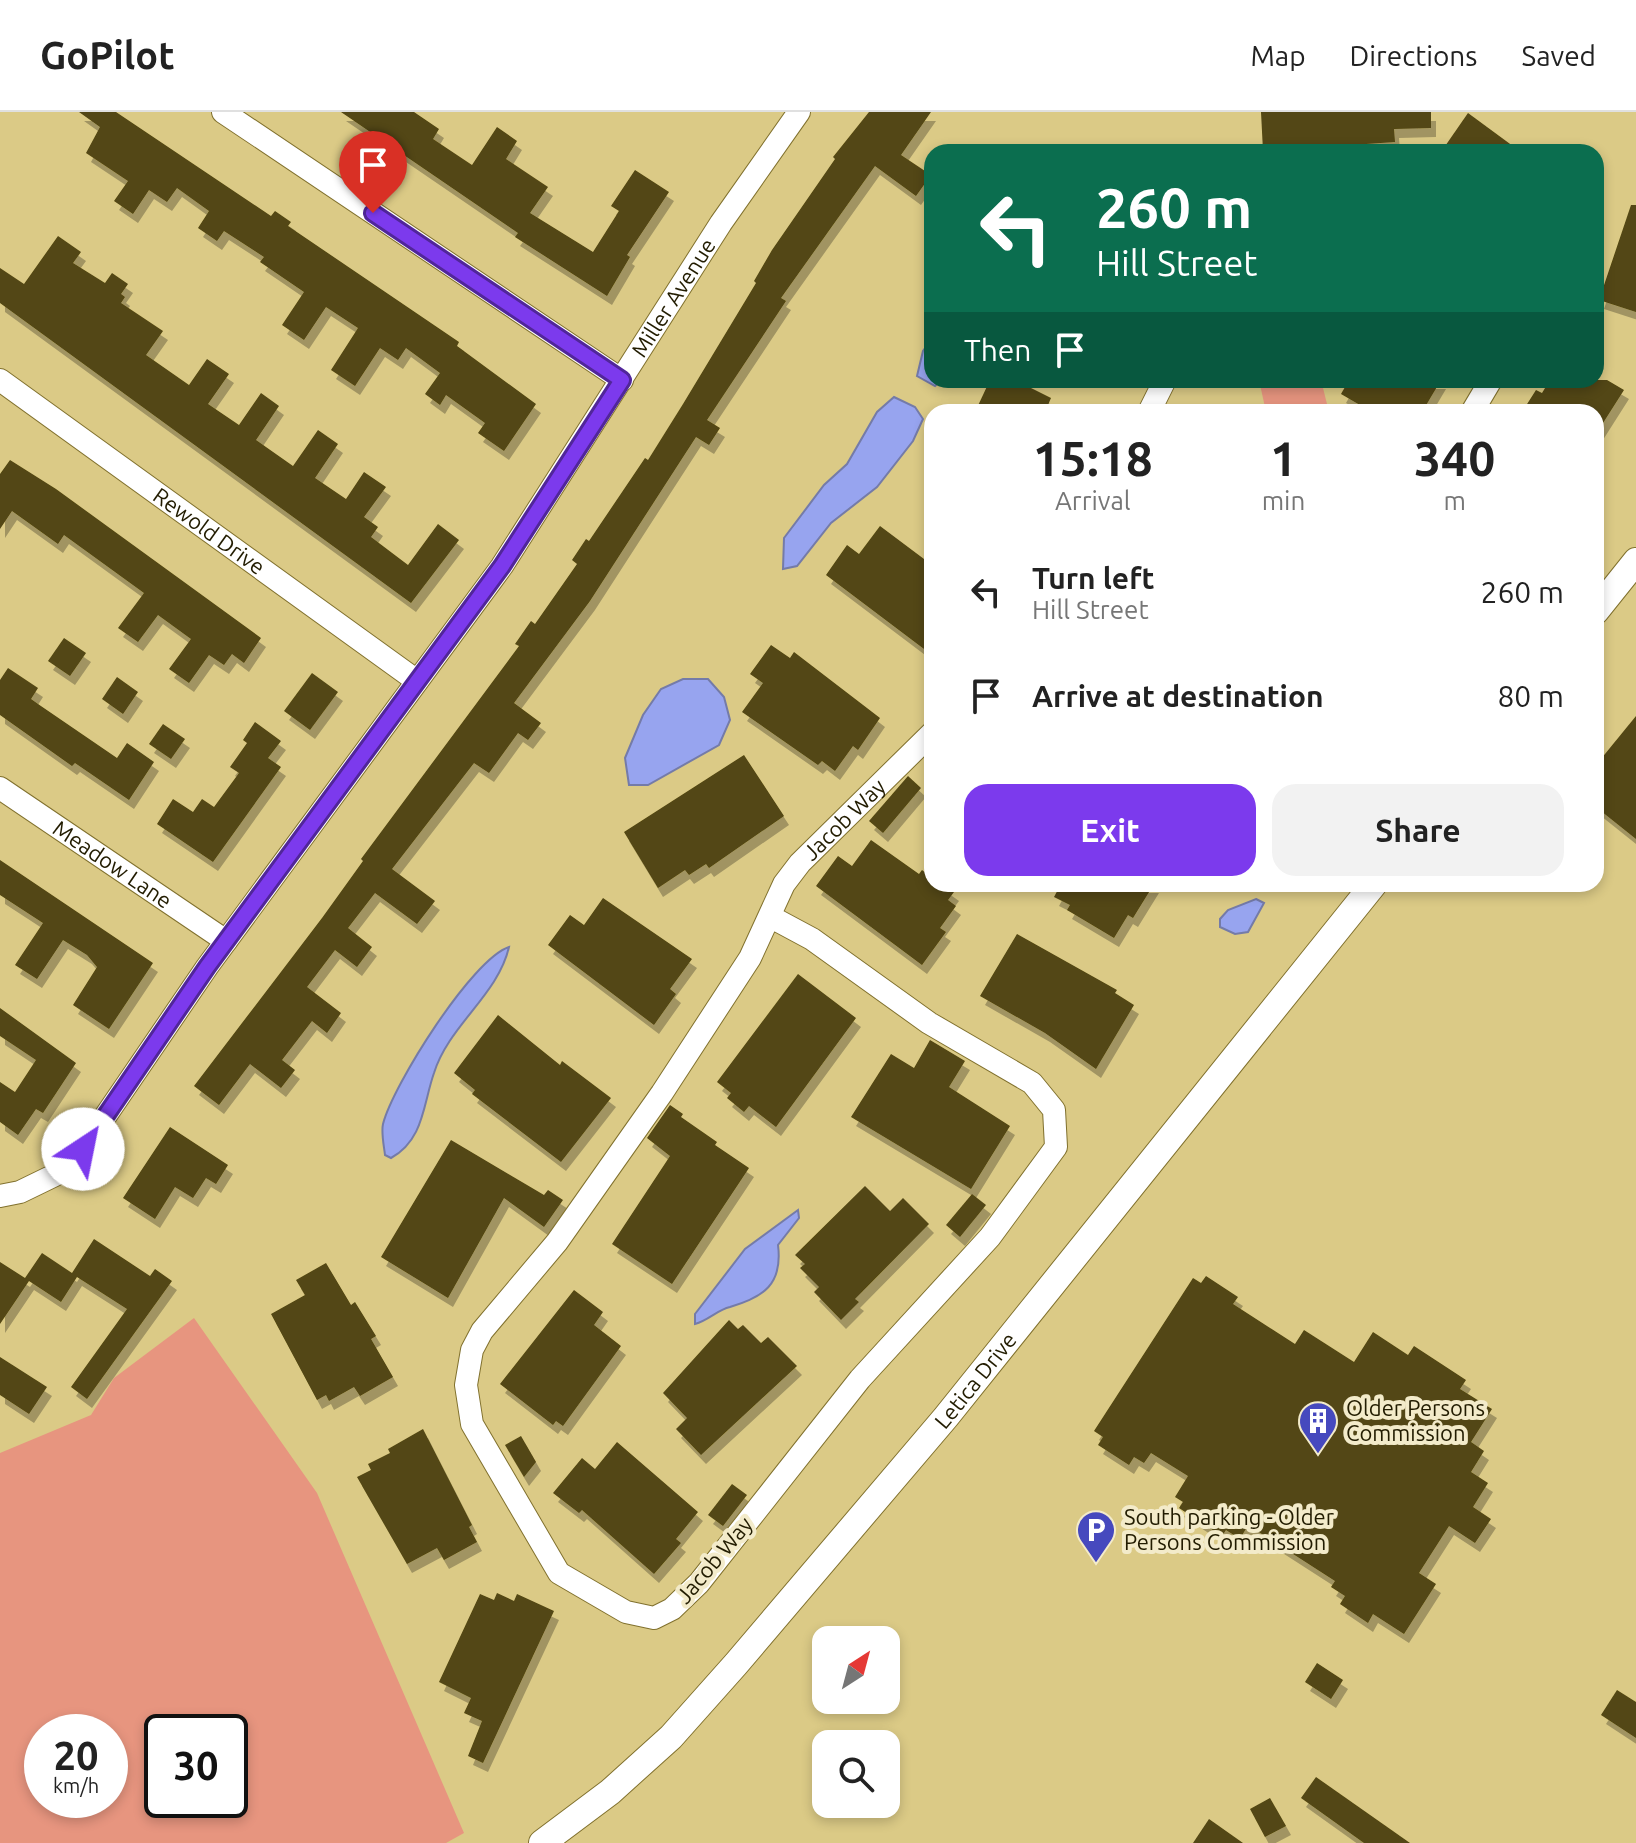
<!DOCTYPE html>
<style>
:root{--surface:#fff;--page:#f2f2f2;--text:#222;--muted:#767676;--line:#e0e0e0;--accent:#7c3aed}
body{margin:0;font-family:Ubuntu,sans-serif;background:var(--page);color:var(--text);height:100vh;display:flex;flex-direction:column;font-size:30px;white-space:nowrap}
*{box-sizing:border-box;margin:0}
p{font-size:26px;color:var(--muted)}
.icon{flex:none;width:44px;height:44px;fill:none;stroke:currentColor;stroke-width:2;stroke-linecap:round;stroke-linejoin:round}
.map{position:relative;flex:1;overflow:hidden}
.panel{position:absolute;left:924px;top:292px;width:680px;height:488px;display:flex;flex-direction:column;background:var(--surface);border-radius:24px;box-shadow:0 4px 12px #0003}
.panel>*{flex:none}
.banner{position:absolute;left:924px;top:32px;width:680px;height:244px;border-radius:24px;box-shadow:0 4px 12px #0003;background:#0b6e4f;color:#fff;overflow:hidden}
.needle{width:52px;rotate:36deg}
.tools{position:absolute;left:812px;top:1514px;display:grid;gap:16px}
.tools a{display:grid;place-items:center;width:88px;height:88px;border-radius:16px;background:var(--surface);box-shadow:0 4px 12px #0003;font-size:40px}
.speed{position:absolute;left:24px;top:1602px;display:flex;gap:16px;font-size:40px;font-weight:700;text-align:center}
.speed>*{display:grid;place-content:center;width:104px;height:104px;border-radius:50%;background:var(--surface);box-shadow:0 4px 12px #0003;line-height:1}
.speed small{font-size:20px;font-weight:400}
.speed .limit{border:4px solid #111;border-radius:12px;background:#fff;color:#111}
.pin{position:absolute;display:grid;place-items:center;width:68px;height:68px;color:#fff;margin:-82px -34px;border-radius:50% 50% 50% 0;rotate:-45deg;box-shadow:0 0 8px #0007}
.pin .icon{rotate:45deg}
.me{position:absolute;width:88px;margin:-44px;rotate:34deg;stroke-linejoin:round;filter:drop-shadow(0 0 6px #0008)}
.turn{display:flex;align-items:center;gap:28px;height:168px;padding:0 40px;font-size:36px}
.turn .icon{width:104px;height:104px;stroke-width:2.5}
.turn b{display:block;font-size:56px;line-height:68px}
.then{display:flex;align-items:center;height:76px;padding:0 40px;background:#0003;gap:16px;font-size:30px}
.eta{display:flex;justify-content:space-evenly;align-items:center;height:136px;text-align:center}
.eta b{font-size:48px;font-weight:600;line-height:56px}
.action{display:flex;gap:16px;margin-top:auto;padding:16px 40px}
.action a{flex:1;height:92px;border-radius:24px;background:var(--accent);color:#fff;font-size:32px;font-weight:600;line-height:92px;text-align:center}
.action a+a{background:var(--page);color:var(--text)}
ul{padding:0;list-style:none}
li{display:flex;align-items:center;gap:24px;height:104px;padding:0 40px}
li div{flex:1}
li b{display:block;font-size:30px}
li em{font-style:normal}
header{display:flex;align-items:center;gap:48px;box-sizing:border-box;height:112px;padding:0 40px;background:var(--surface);border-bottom:2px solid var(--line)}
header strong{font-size:38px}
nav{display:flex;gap:44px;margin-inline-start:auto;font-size:28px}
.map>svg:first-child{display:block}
.green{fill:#e7957f;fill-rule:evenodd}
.water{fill:#97a4ef;stroke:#747ba8;stroke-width:2}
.building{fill:#524612;filter:url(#shadow)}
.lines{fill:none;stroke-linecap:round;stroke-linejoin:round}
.minor-casing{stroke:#81712e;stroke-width:24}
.tertiary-casing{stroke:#81712e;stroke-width:28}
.minor{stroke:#fff;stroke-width:22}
.tertiary{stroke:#fff;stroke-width:26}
.route-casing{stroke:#51269a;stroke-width:20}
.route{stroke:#7c3aed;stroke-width:14}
.labels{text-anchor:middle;stroke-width:8;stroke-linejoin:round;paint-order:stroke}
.street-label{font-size:22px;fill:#221c01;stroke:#f3ebca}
.poi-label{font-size:22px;fill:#221c01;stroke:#f3ebca;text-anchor:start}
</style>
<header>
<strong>GoPilot</strong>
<nav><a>Map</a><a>Directions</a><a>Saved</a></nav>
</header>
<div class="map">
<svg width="1636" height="1731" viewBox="0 0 1636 1731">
<defs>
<filter id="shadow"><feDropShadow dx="5" dy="9" stdDeviation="0" flood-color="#0004"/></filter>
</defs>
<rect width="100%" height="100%" fill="#dbca86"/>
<!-- green -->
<g class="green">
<path d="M1259 268H1321L1329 300H1266Z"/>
<path d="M194 1206 317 1381 464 1721 446 1731H0V1341L91 1303 114 1266ZM42 1620H110V1688H42ZM162 1620H230V1688H162Z"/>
</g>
<!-- water -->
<g class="water">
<path d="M932 227V268H942L935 274 917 264 923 239Z"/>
<path d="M894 285 915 295 923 307 913 329 877 375 831 411 797 454 783 457 784 426 824 373 847 352 877 300Z"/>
<path d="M683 567H708L724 585 730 608 719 633 648 673H629L625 646 643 603 661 577Z"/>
<path d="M1256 787 1264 791 1248 820 1235 822 1220 815V807L1228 798Z"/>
<path d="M509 835C498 883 449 913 434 961 423 992 424 1028 391 1046L385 1043C384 1034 381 1021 383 1012 393 973 472 847 509 835Z"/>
<path d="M798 1098 799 1106 778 1133C783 1173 763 1185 730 1195 717 1198 709 1208 695 1212V1202L745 1137Z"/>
</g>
<!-- building -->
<g class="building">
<path d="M79 0H116L271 104 275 99 291 110 288 114 459 230 457 234 536 292 504 339 478 321 485 311 446 283 440 293 425 282 440 261 406 236 398 248 380 236 355 274 331 258 358 216 326 195 304 228 282 213 304 180 260 150 264 145 224 119 217 129 198 116 209 99 177 76 167 90 149 78 133 102 114 89 128 69 86 41 100 15Z"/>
<path d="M341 0H414L439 17 433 27 472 53 497 15 517 29 506 47 548 75 530 101 593 140 619 99 611 94 635 58 669 80 627 143 630 145 607 184 515 125 518 121Z"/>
<path d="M869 0H931L901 43 931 63 916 84 875 54 781 186 786 189 707 308 720 316 709 333 696 325 590 489 514 591 541 611 528 628 518 621 489 661 474 651 392 757 435 789 417 812 375 781 348 816 372 835 357 855 335 838 307 875 341 901 327 921 312 909 282 948 295 958 281 976 250 952 219 993 194 974 322 806 363 749 361 747 519 534 515 532 531 509 535 512 577 452 572 448 586 427 589 429 645 346 648 348 683 292 756 171 754 169 772 138 835 47 833 45Z"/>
<path d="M1261 0H1431V16L1394 17 1395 30 1263 39Z"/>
<path d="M1468 1 1521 40H1441Z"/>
<path d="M1631 93H1636V200L1599 188Z"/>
<path d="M58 124 81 140 73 151 105 171 112 161 128 172 121 182 125 185 121 191 163 219 146 243 189 273 207 247 229 262 208 292 239 313 261 281 279 294 256 328 293 354 318 318 338 332 315 366 346 387 364 360 386 375 364 405 378 415 371 425 408 453 438 412 459 428 411 491 0 191V156L24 172Z"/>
<path d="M990 268H1015L1051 286 1045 300H975Z"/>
<path d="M1349 268H1441L1422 300H1372L1341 282Z"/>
<path d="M1550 268H1607L1624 278 1596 322V300H1522L1536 278 1542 281Z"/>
<path d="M10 348 56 377 261 526 244 551 232 542 224 553 209 543 189 571 169 557 191 527 158 503 138 530 118 516 144 481 64 423 58 432 12 399 0 417V362Z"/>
<path d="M880 414 932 453V543L826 463 847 433 859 442Z"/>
<path d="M64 526 86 541 70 564 48 549Z"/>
<path d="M771 533 790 546 794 540 880 606 858 638 853 634 835 659 822 649 818 653 742 600 763 571 750 562Z"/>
<path d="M8 556 38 576 31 587 38 592 117 646 127 631 154 650 129 688 75 651 72 654 0 603V568Z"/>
<path d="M312 561 338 580 310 618 284 599Z"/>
<path d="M117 565 138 580 123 602 102 587Z"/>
<path d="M1636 604V727L1596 695V653Z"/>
<path d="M255 610 281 629 268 646 281 655 213 750 157 712 173 687 193 700 202 687 214 695 239 661 230 655 247 631 243 628Z"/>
<path d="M163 612 185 627 171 647 149 632Z"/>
<path d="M744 643 784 704 709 756 706 752 689 763 685 758 658 776 624 720Z"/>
<path d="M908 664 921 676 883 721 869 709Z"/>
<path d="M871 728 919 762 922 758 932 766V772H943L954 780 948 788 956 794 940 816 946 820 922 853 816 774 838 744 852 754Z"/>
<path d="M0 748 153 851 109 917 73 893 97 855 87 843 63 828 37 867 15 853 43 811 0 783Z"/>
<path d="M1061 772H1154L1133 806 1128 803 1114 826 1067 798 1070 793 1054 785Z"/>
<path d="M603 786 692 847 670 877 676 882 654 913 548 833 570 803 584 813Z"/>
<path d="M1017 822 1117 878 1115 881 1134 893 1096 957 1045 921 980 884Z"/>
<path d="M798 862 856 906 776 1015 749 994 744 1000 727 986 731 981 717 970Z"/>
<path d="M0 896 76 951 43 1001 36 997 18 1023 0 1010V970L15 980 36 948 0 924Z"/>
<path d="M498 903 560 953 562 949 611 986 561 1050 472 982 475 978 454 961Z"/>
<path d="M930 928 965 949 949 975 1010 1014 971 1077 851 1005 891 942 914 956Z"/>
<path d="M670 993 683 1002 681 1005 717 1030 715 1033 749 1056 672 1172 612 1132 670 1044 647 1026Z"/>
<path d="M170 1015 228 1053 216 1072 206 1066 193 1086 175 1075 155 1107 123 1086Z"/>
<path d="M451 1028 544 1083 548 1078 563 1088 544 1115 504 1086 448 1186 381 1145Z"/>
<path d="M865 1074 890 1099 903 1086 929 1112 855 1187 859 1190 841 1208 814 1180 819 1175 800 1156 805 1152 795 1143Z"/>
<path d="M972 1082 986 1093 960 1125 946 1113Z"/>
<path d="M94 1127 150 1164 155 1157 172 1169 87 1287 71 1275 127 1197 77 1165 61 1190 29 1169 0 1212V1150L25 1166 42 1141 72 1161Z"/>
<path d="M326 1151 351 1193 355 1190 376 1224 371 1227 393 1265 360 1284 354 1275 329 1289 326 1283 317 1288 271 1202 305 1183 296 1168Z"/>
<path d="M1206 1164 1238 1185 1233 1192 1295 1232 1304 1218 1354 1250 1373 1220 1408 1243 1414 1234 1466 1268 1460 1277 1492 1297 1471 1330 1484 1339 1471 1360 1488 1371 1473 1395 1491 1407 1475 1431 1449 1414 1419 1461 1436 1472 1404 1522 1373 1502 1368 1511 1340 1492 1345 1484 1331 1475 1335 1469 1248 1413 1240 1427 1226 1418 1222 1424 1179 1396 1183 1390 1175 1385 1188 1364 1151 1341 1144 1351 1134 1345 1129 1353 1098 1333 1103 1325 1094 1319 1193 1166 1201 1171Z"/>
<path d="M574 1178 603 1200 594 1213 621 1234 563 1314 556 1309 553 1313 500 1272Z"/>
<path d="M729 1208 738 1217 743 1213 761 1231 768 1225 797 1254 701 1343 676 1317 687 1306 663 1281Z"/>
<path d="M0 1245 47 1275 29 1302 0 1283Z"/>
<path d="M423 1317 472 1413 469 1415 477 1430 444 1448 437 1436 407 1452 357 1365 371 1358 368 1352 390 1341 388 1337Z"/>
<path d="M521 1324 536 1350 524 1365 505 1333Z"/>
<path d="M617 1330 698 1400 676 1427 681 1431 654 1462 582 1398 579 1401 553 1381 582 1346 595 1357Z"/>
<path d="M732 1372 747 1383 723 1414 708 1403Z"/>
<path d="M497 1481 514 1489 517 1482 554 1499 483 1651 468 1644 482 1609 464 1601 471 1586 439 1570 480 1482 494 1488Z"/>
<path d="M1317 1551 1343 1568 1331 1587 1305 1570Z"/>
<path d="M1617 1578 1636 1590V1626L1601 1603Z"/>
<path d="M1316 1665 1410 1731H1364L1301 1686Z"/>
<path d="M1270 1686 1286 1714 1265 1725 1250 1697Z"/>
<path d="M1209 1707 1243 1731H1193Z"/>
</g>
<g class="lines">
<!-- minor casing -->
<g class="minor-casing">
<g id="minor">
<path d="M223 0 622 268"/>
<path id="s1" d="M0 268 417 569"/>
<path d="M1149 300 1165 268"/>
<path d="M1472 300 1491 268"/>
<path id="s2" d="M0 676 226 829"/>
<path id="s3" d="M771 805 812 827 929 911 1032 971 1054 998 1056 1035 990 1125 860 1267 699 1471 672 1497 654 1506 626 1500 559 1461 472 1312 466 1273 472 1238 482 1219 557 1130 662 981 750 846 784 772 800 751 932 621"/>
<path id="s4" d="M0 1084 20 1080 55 1063 83 1037 207 855 502 454 721 111 799 0"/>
</g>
</g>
<!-- tertiary casing -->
<g class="tertiary-casing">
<g id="tertiary">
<path d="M1596 499 1636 449"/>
<path id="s5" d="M542 1731 610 1680 671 1625 736 1552 946 1305 1374 772"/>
</g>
</g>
<!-- minor -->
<use href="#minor" class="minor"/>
<!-- tertiary -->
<use href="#tertiary" class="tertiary"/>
</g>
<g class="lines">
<!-- route casing -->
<g class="route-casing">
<path id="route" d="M83 1037 207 855 502 454 622 268 373 101"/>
</g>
<!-- route -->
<use href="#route" class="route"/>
</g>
<!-- icons -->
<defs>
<g id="building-pin" transform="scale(2)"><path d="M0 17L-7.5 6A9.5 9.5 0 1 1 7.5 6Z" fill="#4649be" stroke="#f3ebca"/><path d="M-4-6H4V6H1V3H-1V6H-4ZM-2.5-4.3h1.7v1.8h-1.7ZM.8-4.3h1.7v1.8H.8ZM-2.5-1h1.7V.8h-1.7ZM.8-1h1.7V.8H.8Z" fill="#fff"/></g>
<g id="parking-pin" transform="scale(2)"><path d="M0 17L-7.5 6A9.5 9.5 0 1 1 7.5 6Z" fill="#4649be" stroke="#f3ebca"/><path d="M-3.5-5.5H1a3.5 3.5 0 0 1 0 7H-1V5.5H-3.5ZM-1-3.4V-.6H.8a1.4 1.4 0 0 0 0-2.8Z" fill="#fff"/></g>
</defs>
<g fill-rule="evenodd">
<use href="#building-pin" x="1318" y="1309"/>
<use href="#parking-pin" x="1096" y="1418"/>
</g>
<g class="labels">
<!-- street labels -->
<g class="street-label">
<text dy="8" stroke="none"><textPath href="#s4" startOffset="1134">Miller Avenue</textPath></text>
<text dy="8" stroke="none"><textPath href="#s1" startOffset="258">Rewold Drive</textPath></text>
<text dy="8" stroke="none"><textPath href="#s3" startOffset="2008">Jacob Way</textPath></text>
<text dy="8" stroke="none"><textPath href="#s2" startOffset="136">Meadow Lane</textPath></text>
<text dy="8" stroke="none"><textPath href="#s5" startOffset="636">Letica Drive</textPath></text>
<text transform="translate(714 1448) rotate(-50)" y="8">Jacob Way</text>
</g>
<!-- poi labels -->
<g class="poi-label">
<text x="1346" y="1304">Older Persons<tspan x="1346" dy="25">Commission</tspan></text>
<text x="1124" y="1413">South parking - Older<tspan x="1124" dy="25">Persons Commission</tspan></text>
</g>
</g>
</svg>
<div class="tools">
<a><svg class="needle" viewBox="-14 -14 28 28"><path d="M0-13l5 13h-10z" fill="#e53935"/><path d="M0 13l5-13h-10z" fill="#767676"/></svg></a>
<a><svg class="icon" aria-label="search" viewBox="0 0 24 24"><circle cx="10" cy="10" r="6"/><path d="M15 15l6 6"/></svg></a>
</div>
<div class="speed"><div>20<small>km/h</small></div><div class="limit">30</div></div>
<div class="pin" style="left:373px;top:101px;background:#d93025"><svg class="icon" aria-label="arrive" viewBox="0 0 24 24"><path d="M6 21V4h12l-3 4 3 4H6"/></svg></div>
<svg class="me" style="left:83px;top:1037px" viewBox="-20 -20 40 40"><circle r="19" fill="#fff"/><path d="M0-13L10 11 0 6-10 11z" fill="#7c3aed"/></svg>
<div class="banner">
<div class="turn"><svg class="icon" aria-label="left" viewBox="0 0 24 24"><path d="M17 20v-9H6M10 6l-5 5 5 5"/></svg><div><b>260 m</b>Hill Street</div></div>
<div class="then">Then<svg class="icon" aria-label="arrive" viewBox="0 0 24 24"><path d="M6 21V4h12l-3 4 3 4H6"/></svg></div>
</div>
<section class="panel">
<div class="eta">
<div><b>15:18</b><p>Arrival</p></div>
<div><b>1</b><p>min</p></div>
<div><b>340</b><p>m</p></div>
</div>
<ul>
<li><svg class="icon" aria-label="left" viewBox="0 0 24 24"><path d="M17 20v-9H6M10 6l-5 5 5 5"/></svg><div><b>Turn left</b><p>Hill Street</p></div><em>260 m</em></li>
<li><svg class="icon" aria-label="arrive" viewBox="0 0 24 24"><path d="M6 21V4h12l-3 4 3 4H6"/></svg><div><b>Arrive at destination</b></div><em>80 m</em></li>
</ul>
<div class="action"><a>Exit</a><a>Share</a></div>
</section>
</div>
